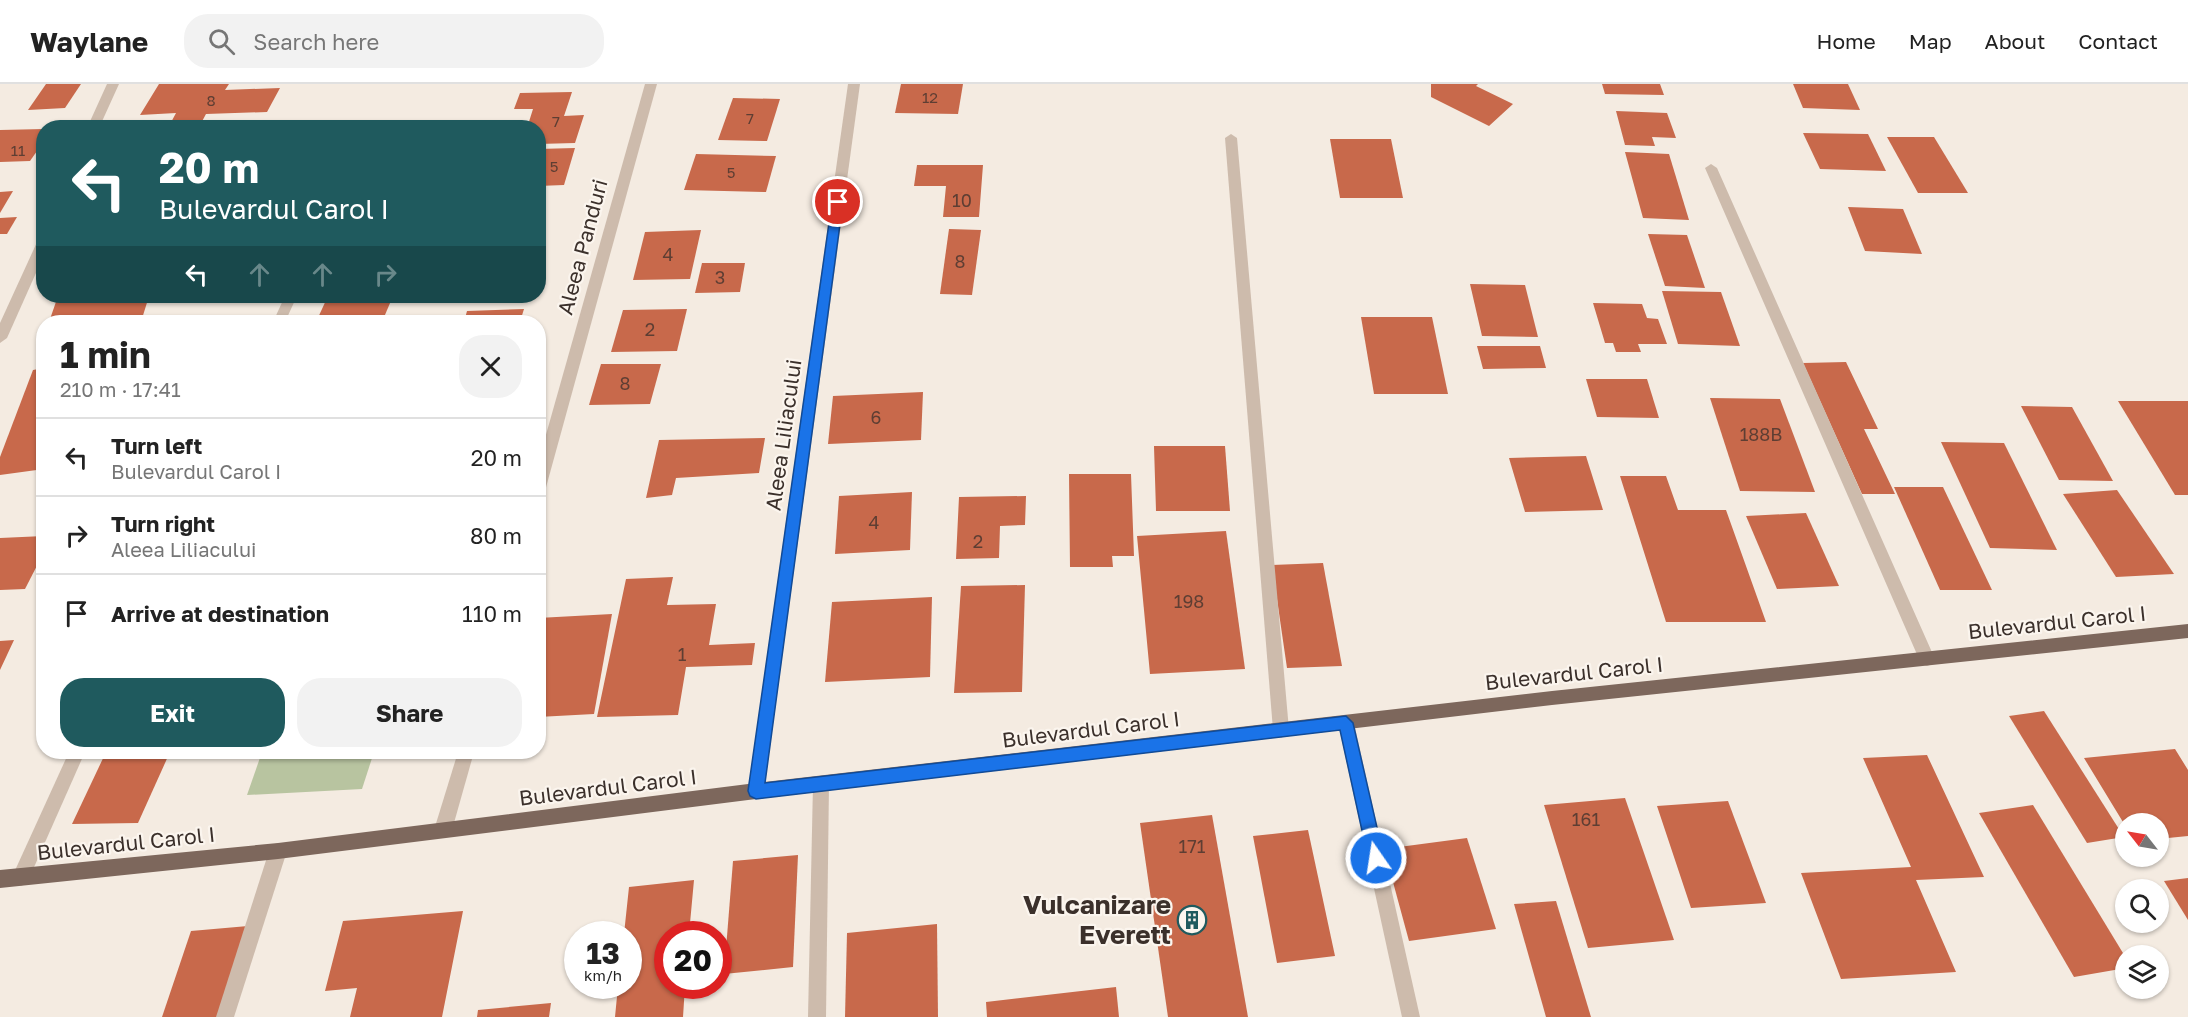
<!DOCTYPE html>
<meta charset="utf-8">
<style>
:root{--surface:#fff;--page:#f2f2f2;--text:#222;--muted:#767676;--line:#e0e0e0;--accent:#1f5a5e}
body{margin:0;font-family:"Golos Text",sans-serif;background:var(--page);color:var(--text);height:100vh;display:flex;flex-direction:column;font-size:22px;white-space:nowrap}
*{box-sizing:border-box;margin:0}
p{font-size:20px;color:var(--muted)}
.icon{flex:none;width:33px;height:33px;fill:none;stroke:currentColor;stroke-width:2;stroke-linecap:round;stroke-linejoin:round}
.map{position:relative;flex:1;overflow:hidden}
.panel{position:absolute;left:36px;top:231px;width:510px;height:444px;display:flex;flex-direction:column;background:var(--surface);border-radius:24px;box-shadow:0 2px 4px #0004}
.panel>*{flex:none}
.guide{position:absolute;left:36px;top:36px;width:510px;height:183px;border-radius:24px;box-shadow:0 2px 4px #0004;background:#1f5a5e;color:#fff;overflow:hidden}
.needle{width:39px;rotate:301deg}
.tools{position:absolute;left:2115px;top:729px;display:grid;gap:12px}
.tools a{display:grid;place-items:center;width:54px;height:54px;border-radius:50%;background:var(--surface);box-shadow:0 2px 4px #0004;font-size:30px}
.speed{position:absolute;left:564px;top:837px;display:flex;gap:12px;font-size:30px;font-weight:700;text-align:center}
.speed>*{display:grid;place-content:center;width:78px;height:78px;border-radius:50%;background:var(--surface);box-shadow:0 2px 4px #0004;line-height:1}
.speed small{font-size:15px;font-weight:400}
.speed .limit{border:9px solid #d22;background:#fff;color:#111}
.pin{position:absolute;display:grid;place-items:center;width:51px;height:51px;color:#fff;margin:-26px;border:3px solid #fff;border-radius:50%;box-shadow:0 2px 6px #0007}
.me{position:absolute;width:66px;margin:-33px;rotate:347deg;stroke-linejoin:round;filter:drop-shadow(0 0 4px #0008)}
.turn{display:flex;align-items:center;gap:21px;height:126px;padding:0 24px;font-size:27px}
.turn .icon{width:78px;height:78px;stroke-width:2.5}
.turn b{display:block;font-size:42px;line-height:51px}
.lanes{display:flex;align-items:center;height:57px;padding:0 24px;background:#0003;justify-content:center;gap:30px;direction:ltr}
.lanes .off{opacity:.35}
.round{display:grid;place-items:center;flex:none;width:63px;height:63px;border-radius:24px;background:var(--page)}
.headline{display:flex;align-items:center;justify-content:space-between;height:102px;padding:0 24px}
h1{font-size:36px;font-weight:700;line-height:45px}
.primary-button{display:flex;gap:12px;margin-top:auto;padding:12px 24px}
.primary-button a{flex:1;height:69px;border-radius:24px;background:var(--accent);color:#fff;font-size:24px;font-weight:700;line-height:69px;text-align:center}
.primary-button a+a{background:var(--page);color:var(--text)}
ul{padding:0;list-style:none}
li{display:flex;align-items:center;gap:18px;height:78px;padding:0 24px;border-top:2px solid var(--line)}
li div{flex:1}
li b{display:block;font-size:22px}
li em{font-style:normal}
header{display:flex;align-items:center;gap:36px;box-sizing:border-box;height:84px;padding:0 30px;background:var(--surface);border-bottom:2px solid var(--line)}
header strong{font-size:28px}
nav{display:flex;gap:33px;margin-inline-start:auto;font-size:21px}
.search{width:420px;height:54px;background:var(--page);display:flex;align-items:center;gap:15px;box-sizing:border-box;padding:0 21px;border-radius:24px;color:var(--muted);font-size:22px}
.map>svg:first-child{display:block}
.green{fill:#b8c4a0}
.building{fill:#c8694b}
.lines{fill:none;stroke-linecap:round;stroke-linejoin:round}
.lane{fill:#cdbbac;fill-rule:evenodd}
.street{fill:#cdbbac;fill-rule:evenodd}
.primary{fill:#7d675c;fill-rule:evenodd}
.route{fill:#1a73e8;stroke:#114b97;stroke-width:1.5}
.labels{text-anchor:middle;stroke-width:4.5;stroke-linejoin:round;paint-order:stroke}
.far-number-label{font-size:15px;fill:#5e3e33}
.number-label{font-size:18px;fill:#5e3e33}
.street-label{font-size:21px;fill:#3b302b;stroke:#fbf5ee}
.near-poi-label{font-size:26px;font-weight:bold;fill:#3b302b;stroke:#fbf5ee;text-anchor:end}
</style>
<header>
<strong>Waylane</strong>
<div class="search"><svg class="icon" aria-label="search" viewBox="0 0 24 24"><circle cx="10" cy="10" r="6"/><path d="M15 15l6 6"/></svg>Search here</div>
<nav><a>Home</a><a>Map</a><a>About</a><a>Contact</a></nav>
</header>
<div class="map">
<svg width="2188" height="933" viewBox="0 0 2188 933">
<rect width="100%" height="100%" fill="#f4ebe1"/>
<!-- green -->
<path class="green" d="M262 668H374L362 705 247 711Z"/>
<!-- building -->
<g class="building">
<path d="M46 0H81L65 24 28 26Z"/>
<path d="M159 0H229L225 6 280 4 267 28 206 30 199 43 168 44 176 29 140 31Z"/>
<path d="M901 0H963L958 30 895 29Z"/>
<path d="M1431 0H1478L1476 2 1513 20 1489 42 1431 13Z"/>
<path d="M1602 0H1660L1664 11 1605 10Z"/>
<path d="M1793 0H1848L1860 26 1803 24Z"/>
<path d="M572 8 564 32 584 31 575 59 538 60V44H527L533 25H514L520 9Z"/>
<path d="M733 14 780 15 767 57 718 56Z"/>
<path d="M1616 27 1667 29 1676 54 1652 53 1655 62 1625 61Z"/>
<path d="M44 45V57L30 77 0 78V46Z"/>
<path d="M1803 49 1868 50 1886 87 1820 85Z"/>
<path d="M1887 53H1934L1968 109H1918Z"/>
<path d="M1330 55H1391L1403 114H1340Z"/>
<path d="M575 64 564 101 538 102V65Z"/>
<path d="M1625 68 1669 70 1689 136 1643 134Z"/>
<path d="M696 70 776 72 766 108 684 106Z"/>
<path d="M917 81H983L979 133H943L946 102H914Z"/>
<path d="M13 107 0 129V108Z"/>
<path d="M1848 123 1903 125 1922 170 1865 167Z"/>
<path d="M17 133 7 150H0V134Z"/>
<path d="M949 145 981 146 972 211 940 210Z"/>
<path d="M701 146 690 195 633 196 645 148Z"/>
<path d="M1648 150 1687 151 1705 204 1665 202Z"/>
<path d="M702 179H745L740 208 695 209Z"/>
<path d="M1470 200 1525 201 1538 253 1482 252Z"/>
<path d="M1662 207 1721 208 1740 262 1678 260Z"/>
<path d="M58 212H149L141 238H49Z"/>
<path d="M328 212H393L382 238H316Z"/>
<path d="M473 212H525L523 218 470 219Z"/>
<path d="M1593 219 1642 220 1647 234 1658 235 1667 260H1638L1641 268H1616L1613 259H1605Z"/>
<path d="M524 225 520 238H464L467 227Z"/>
<path d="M687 225 677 267 611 268 623 226Z"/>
<path d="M1361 233H1432L1448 310H1374Z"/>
<path d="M1477 262H1540L1546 284 1483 285Z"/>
<path d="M1846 278 1878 345H1864L1895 410H1862L1803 279Z"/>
<path d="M601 280H661L650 320 589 321Z"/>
<path d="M44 284V385L0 391V373L33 286Z"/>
<path d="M1586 295H1647L1659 334 1597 333Z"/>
<path d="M923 308 921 356 828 360 833 312Z"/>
<path d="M1710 314 1780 315 1815 408 1740 407Z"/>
<path d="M2118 317H2188V411H2175Z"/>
<path d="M2021 322 2072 323 2113 397 2059 396Z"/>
<path d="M765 354 759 389 676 394 672 411 646 414 659 356Z"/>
<path d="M1941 358 2004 359 2057 466 1990 464Z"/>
<path d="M1154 362H1225L1230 427H1156Z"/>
<path d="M1586 372 1603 426 1525 428 1509 374Z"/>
<path d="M1069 390H1131L1134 472H1112L1113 483H1070Z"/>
<path d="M1620 392H1666L1678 426H1726L1766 538H1666Z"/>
<path d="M1894 403H1943L1992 506H1940Z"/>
<path d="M2117 406 2174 490 2116 493 2063 410Z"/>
<path d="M912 408 910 466 835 470 839 412Z"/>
<path d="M1026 412 1025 441 1000 442 999 474 956 475 959 413Z"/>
<path d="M1806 429 1839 502 1777 505 1746 432Z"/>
<path d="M1226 447 1245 585 1150 590 1137 452Z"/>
<path d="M44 452V468L25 505 0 506V454Z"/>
<path d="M1323 479 1342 582 1287 584 1272 481Z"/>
<path d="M673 493 667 521 716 520 709 561 755 559 752 581 686 583 678 631 597 633 626 495Z"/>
<path d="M1025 501 1022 608 954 609 961 502Z"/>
<path d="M932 513 930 593 825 598 832 518Z"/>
<path d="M612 530 594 630 538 633V534Z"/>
<path d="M14 556 0 586V557Z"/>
<path d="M2044 627 2124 753 2087 759 2009 632Z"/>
<path d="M2175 665 2188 686V752L2158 755V740H2126V743L2084 674Z"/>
<path d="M106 668H170L138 739 72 740Z"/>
<path d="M1927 671 1984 793 1916 796 1956 888 1841 895 1801 789 1911 783 1863 674Z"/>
<path d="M1625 714 1674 856 1588 864 1544 721Z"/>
<path d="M1728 717 1766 819 1691 824 1657 722Z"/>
<path d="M2033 721 2126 874V884L2074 893 1979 729Z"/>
<path d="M1212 731 1248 933H1168L1140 739Z"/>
<path d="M1308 746 1335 872 1277 879 1253 752Z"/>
<path d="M1467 754 1496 845 1409 857 1384 765Z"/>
<path d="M798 771 793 883 724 890 733 777Z"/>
<path d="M2188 794V836L2164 797Z"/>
<path d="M694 796 689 850H668V902H685L683 933H615L618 902H628V850H624L629 803Z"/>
<path d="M1556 817 1591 933H1546L1514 820Z"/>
<path d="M463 827 442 933H350L357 904 325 907 343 837Z"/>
<path d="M937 840 938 933H845L847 849Z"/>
<path d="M248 842 219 933H162L191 847Z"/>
<path d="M1116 903 1119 933H987L986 918Z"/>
<path d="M551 919 549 933H477L478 926Z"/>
</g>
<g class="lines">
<!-- lane -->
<path class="lane" d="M1346 632 1352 634 1354 639 1420 933H1402L1338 639 1340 634Z"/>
<!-- street -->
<g class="street">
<path d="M107 0H119L99 44H87Z"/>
<path d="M645 0H657L545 407 538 413V379Z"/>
<path d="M848 0H860L764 707 762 713 756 715 750 713 748 707Z"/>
<path d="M1231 50 1237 54 1289 646 1287 651 1281 654 1275 651 1273 646 1225 54Z"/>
<path d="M1711 80 1717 84 1935 575 1933 580 1927 582 1921 580 1919 575 1705 84Z"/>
<path d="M44 152V171L7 254 0 259V239L38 156Z"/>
<path d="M285 212H297L285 238H273Z"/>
<path d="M69 668H85L27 799 21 802 15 799 12 793Z"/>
<path d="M458 668H474L452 746 449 752 443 754 437 752 434 746Z"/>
<path d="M821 692 827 694 829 700 826 933H808L813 700 815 694Z"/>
<path d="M278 759 284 761 287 767 234 933H216L269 767 272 761Z"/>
</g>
<!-- primary -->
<path class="primary" d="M2188 540V554L1552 621 756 715 278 775 0 804V786L278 759 756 699 1552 607Z"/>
</g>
<!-- route -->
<path class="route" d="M838 115 843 118 765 699 1346 632 1353 639 1384 774 1382 780 1376 782 1370 780 1368 774 1340 646 756 715 750 712 748 707 832 118Z"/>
<!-- icons -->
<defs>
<g id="building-ring" transform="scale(1.5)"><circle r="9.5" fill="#fbf5ee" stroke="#1f5a5e" stroke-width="1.5"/><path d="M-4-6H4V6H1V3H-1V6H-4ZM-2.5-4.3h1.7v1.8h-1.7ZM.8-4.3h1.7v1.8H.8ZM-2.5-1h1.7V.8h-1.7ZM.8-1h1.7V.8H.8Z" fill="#1f5a5e"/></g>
</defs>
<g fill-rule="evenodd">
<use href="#building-ring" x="1192" y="836"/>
</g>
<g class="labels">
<!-- far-number labels -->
<g class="far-number-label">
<text x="930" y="19">12</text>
<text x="211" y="22">8</text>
<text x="750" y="40">7</text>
<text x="556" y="43">7</text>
<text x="18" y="72">11</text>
<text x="554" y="88">5</text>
<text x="731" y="94">5</text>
</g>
<!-- number labels -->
<g class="number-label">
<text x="962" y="123">10</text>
<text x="668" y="177">4</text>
<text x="960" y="184">8</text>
<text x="720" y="200">3</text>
<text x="650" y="252">2</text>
<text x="625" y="306">8</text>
<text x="876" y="340">6</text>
<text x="1761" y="357">188B</text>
<text x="874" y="445">4</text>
<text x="978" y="464">2</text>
<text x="1189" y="524">198</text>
<text x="682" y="577">1</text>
<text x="1586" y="742">161</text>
<text x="1192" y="769">171</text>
</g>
<!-- street labels -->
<g class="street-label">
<text transform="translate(583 163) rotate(-75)" y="7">Aleea Panduri</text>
<text transform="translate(784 351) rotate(-82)" y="7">Aleea Liliacului</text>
<text transform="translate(2057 539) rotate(-6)" y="7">Bulevardul Carol I</text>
<text transform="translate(1574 590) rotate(-6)" y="7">Bulevardul Carol I</text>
<text transform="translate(1091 646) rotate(-7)" y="7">Bulevardul Carol I</text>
<text transform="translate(608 704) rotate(-7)" y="7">Bulevardul Carol I</text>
<text transform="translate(126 760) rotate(-6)" y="7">Bulevardul Carol I</text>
</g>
<!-- near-poi labels -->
<g class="near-poi-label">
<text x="1171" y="830">Vulcanizare<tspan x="1171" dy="30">Everett</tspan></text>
</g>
</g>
</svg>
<div class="tools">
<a><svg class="needle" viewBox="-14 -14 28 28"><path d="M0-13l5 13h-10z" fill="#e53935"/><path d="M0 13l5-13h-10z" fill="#767676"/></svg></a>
<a><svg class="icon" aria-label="search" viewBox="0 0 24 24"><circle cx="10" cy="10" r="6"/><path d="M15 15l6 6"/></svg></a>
<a><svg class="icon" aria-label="layers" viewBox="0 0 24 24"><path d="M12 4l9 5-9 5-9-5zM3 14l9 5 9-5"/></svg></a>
</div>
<div class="speed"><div>13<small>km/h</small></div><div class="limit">20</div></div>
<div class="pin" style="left:838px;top:118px;background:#d93025"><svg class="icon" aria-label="arrive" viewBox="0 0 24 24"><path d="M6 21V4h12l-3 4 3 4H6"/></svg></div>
<svg class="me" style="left:1376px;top:774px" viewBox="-20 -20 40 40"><circle r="17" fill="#1a73e8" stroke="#fff" stroke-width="3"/><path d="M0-11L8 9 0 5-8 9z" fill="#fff"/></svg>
<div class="guide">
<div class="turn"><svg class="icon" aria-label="left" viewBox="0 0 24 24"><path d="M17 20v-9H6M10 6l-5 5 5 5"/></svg><div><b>20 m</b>Bulevardul Carol I</div></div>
<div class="lanes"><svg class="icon" aria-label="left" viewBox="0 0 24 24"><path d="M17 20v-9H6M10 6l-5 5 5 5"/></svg><svg class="icon off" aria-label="ahead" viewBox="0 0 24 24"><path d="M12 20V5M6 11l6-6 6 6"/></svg><svg class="icon off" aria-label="ahead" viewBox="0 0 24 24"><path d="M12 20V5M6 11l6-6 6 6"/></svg><svg class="icon off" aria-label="right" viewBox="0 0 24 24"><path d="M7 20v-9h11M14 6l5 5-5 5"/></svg></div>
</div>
<section class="panel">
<div class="headline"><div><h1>1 min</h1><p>210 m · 17:41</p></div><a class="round"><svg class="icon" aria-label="close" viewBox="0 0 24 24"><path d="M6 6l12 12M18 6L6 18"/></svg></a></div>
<ul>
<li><svg class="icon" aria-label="left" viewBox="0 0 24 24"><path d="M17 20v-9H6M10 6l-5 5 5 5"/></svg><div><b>Turn left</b><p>Bulevardul Carol I</p></div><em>20 m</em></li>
<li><svg class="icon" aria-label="right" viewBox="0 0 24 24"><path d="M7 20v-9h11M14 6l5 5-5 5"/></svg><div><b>Turn right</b><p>Aleea Liliacului</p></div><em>80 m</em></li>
<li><svg class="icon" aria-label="arrive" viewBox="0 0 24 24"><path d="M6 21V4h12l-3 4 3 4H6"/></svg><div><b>Arrive at destination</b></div><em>110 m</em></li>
</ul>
<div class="primary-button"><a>Exit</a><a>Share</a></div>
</section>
</div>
